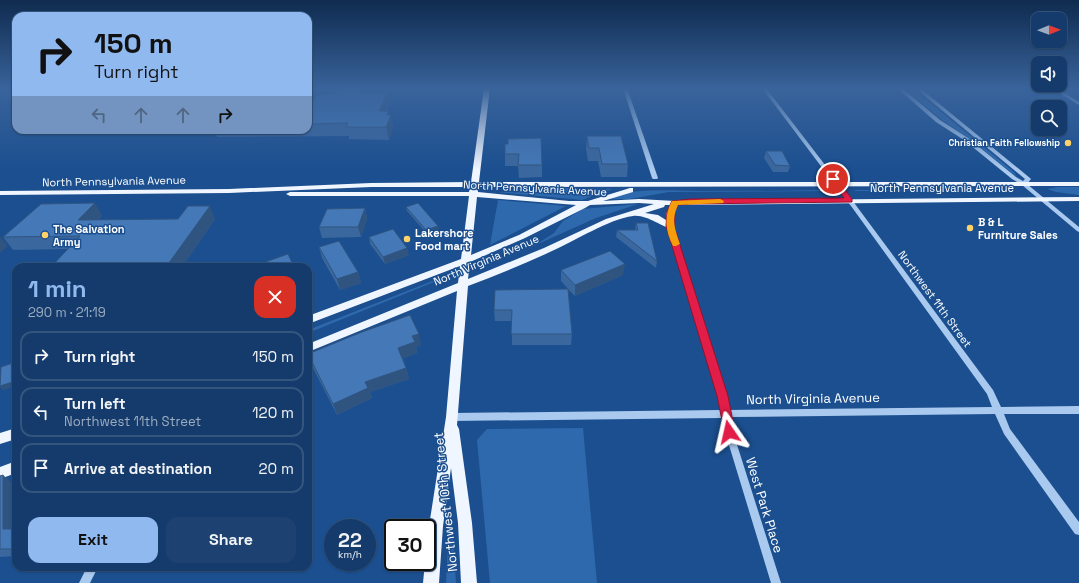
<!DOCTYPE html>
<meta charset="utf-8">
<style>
:root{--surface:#143b6b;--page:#1d4271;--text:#f1f3f6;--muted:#9dadc1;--line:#33557e;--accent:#90b9f0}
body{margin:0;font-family:"Space Grotesk",sans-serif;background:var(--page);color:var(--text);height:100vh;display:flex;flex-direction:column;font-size:15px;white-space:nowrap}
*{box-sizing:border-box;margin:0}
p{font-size:13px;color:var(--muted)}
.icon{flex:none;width:22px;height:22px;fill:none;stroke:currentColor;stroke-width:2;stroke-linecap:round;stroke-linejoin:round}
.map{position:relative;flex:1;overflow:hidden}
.panel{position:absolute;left:12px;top:263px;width:300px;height:308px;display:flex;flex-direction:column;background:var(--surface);border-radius:12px;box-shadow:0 1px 3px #0004,0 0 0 1px var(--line)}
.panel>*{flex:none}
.top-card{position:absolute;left:12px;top:12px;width:300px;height:122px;border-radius:12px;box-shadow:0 1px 3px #0004,0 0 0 1px var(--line);background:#90b9f0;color:#111;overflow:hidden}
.needle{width:26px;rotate:89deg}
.buttons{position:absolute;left:1031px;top:12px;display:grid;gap:8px}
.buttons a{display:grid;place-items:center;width:36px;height:36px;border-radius:8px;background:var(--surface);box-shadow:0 1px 3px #0004,0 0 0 1px var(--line);font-size:20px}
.speed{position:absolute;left:324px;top:519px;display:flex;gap:8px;font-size:20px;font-weight:700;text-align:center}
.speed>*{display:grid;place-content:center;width:52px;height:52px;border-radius:50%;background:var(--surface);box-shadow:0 1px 3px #0004,0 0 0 1px var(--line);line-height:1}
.speed small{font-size:10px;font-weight:400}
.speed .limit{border:2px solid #111;border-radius:6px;background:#fff;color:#111}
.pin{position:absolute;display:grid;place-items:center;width:34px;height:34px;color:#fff;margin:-17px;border:2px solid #fff;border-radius:50%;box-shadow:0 1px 4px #0007}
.me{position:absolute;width:44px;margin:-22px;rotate:349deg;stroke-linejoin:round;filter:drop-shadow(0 0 3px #0008)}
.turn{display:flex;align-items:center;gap:14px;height:84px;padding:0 16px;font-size:18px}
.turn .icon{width:52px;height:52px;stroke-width:2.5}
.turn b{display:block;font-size:28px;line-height:34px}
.lanes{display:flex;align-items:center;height:38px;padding:0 16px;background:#0003;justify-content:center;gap:20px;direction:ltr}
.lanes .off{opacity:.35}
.round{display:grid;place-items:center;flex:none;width:42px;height:42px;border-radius:12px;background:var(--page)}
.summary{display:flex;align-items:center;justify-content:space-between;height:68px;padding:0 16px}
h1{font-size:24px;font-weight:800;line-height:30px;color:var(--accent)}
.button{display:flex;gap:8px;margin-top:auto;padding:8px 16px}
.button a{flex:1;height:46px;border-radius:12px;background:var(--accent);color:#111;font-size:16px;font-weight:800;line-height:46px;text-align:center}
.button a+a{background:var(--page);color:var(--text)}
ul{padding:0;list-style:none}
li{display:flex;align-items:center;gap:12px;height:50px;margin:0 8px 6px;padding:0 8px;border:2px solid var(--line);border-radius:12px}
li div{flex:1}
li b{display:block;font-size:15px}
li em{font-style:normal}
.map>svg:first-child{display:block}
.green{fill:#2e69ad}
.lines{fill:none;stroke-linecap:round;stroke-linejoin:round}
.minor{fill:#a9c9ee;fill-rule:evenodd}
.major{fill:#f0f6ff;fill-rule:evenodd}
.wall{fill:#3a679d}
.shaded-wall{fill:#305480}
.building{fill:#4478b7;stroke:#305480}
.route{fill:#e11d48;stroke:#92132f}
.slow{fill:#f59e0b}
.poi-dot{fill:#ffd166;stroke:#1b4f8f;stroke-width:1.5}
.labels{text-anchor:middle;stroke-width:3;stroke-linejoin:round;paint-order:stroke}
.far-poi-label{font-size:9px;font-weight:bold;fill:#fff;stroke:#1b4f8f;text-anchor:end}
.street-label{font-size:11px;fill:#fff;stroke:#1b4f8f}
.poi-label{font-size:11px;font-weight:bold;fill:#fff;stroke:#1b4f8f;text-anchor:start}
.near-street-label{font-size:13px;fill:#fff;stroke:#1b4f8f}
</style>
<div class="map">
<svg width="1079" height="583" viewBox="0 0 1079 583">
<rect width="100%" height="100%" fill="#1b4f8f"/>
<!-- green -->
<g class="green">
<path d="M904 88H912L1014 172 1017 177 967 137 942 120Z"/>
<path d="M1058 187H1079V195L1056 192 1047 189Z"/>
<path d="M562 188 612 189 582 200 498 192 543 191Z"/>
<path d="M828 190 830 191 669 192 630 199H608C632 187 672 191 699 191 742 191 785 191 828 190Z"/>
<path d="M854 190 1005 189 1006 190 856 191Z"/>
<path d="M498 200 566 206 490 245Z"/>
<path d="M638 204 596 218 500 261 537 244 554 233 563 221 583 209Z"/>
<path d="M445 276 444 278 308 333V330Z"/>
<path d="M583 428 597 583H490L477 440 487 429Z"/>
<path d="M452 524 456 583H446L449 525Z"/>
</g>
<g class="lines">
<!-- minor -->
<g class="minor">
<path d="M623 88H627L658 178 657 179H653L652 178Z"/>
<path d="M762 88H766L855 204 993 390 1001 407 1079 406V414H1004L1010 429 1079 522V535L1075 534 1004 434 995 414 731 417 733 432 781 583H771L725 432 722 418 452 421 449 420 448 417 449 414 452 413 721 410 718 396 667 226 670 224 673 226 726 396 729 410 992 407 987 394 851 206Z"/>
<path d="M897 88H902L940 120 968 138 1016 177 1023 181 1025 179 915 88H920L1030 178 1031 179 1027 184 1079 227V232L1077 231 1022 185 1012 179 964 140 936 122Z"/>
<path d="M1051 88H1056L1079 102V105Z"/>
<path d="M87 567H98L90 583H79Z"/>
</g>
<!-- major -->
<g class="major">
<path d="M484 88H490L479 182H1079V186L478 187V192L569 201H588L630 188H633V192L603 201 639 199 675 201 1079 197V201L678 205 674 214 673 228C665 230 648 214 633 216 609 219 575 241 552 251 525 264 496 275 468 286L457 425 459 429 472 523 477 583H461L458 523 451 468 443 526 439 583H423L425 562H427L429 526 446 417 457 291 308 352V344L458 283 460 266 308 324V316L461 259 469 196H290L286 194 290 192H469L470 187H371L229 193 0 195V191L229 189 371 183 471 182ZM477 197 576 205 519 235 471 255ZM639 203 654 204 606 219 544 248 468 279 470 262 525 238 585 208 590 205ZM665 205H670L666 214V220L658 215 645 213 664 207Z"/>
<path d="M16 428V439L0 444V433Z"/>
<path d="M16 461V473L0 479V467Z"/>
</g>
</g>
<!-- wall -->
<g class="wall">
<path d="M366 93H387L389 104 387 111H388L389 115 393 127 389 140 349 139V136L217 137 215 130H308V102H312L334 94Z"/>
<path d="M587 136 628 164 627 177H601L598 161H588L586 149Z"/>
<path d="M505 144 542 165V177L519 178 518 166H505Z"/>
<path d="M766 151 790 166 788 172H773L764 158Z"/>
<path d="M406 207 439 229 427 234 407 211Z"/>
<path d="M365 208 367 219 361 237 322 238 319 227Z"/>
<path d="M102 215 98 220 215 219 182 267H51L68 249 13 250 3 237Z"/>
<path d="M636 223 657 261 656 268 616 237 617 230H635Z"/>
<path d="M369 237 409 255 385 264 370 244Z"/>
<path d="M319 247 358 272 361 283 340 290 322 258Z"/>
<path d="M561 270 623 275 575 296 568 289 572 334 571 345H512V321H495L494 310 568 289 561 281Z"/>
<path d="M421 345 416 347 417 353 403 358 406 368 409 379 370 392 372 398 337 415 312 366 308 354Z"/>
<path d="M0 476 12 483 13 529H16V556L0 557Z"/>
</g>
<!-- shaded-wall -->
<g class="shaded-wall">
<path d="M364 88H365L367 97 361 93Z"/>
<path d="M387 93 389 104 381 124 379 111Z"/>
<path d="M388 111 390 119 391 115 393 127 389 140 386 127 387 115Z"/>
<path d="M95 203 102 215 86 233 78 220Z"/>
<path d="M210 206 215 219 182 267H166Z"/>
<path d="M365 208 367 219 361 237 358 227Z"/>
<path d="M438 226 439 229 427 234 426 230Z"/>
<path d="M0 236 8 246 0 253Z"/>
<path d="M407 248 409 255 385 264 383 257Z"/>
<path d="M625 264 623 275 575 296V285Z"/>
<path d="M358 272 361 283 340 290 337 279Z"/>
<path d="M419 334 421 345 416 347 417 353 401 359 398 348 412 336Z"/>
<path d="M406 368 409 379 370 392 372 398 337 415 333 404 365 382Z"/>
<path d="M16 381V386L3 390 0 387V386Z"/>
<path d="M3 475 12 483 13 537 0 534Z"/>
</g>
<!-- building -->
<g class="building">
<path d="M338 88H364L361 93H387L379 111H388L387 115H391L386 127H346L348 123 308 124V102H312L317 95 334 94Z"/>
<path d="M587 136H621L628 164H602L599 148H589Z"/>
<path d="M541 138 542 165H518L519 154H505V144H508V139Z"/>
<path d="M766 151H782L790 166 775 165Z"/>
<path d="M95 203 78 220 178 219 188 206H210L166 267H51L80 236 3 237 41 204Z"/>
<path d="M418 203 438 226 426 230 406 207Z"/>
<path d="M365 208 358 227H319L327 209Z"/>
<path d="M636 223H648L657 261 617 230H638Z"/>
<path d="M393 229 407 248 383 257 369 237Z"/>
<path d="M339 241 358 272 337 279 319 247Z"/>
<path d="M610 251 625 264 575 285 561 270Z"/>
<path d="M288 254 294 267H251Z"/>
<path d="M568 289 572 334H511L512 310H494L495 290Z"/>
<path d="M410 315 419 334 412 336 415 342 398 348 406 368 365 382 368 388 333 404 308 354 362 332Z"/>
<path d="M16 362V381L0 386 1 367Z"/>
<path d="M3 475V529H16V549H0V476Z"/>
</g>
<!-- sky -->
<linearGradient id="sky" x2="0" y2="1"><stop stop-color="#0f2b4f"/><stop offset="0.52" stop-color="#39639b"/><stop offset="1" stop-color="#39639b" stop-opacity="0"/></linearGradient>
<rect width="1079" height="170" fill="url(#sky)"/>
<!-- route -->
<path class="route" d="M833 177 836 178 852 199V202L690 204 678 205 675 211 674 226 728 396 735 432 733 435 729 437 725 435 717 396 666 226 667 211 672 201 690 199 844 198 830 179Z"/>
<!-- slow -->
<path class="slow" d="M720 199 724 201 723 203 678 205C671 220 675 229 680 244L676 246H673C665 231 664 215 672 201Z"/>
<!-- markers -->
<g class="poi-dot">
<circle cx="1068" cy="143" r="4"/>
<circle cx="970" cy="228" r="4"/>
<circle cx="45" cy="235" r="4"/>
<circle cx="407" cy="239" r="4"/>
</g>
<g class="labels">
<!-- far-poi labels -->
<g class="far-poi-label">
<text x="1060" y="146">Christian Faith Fellowship</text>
</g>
<!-- street labels -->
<g class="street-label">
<text transform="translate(114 181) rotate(-1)" y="4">North Pennsylvania Avenue</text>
<text transform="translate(535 188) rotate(3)" y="4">North Pennsylvania Avenue</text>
<text x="942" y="192">North Pennsylvania Avenue</text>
<text transform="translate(486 260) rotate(-23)" y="4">North Virginia Avenue</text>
<text transform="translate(935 299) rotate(54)" y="4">Northwest 11th Street</text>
</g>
<!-- poi labels -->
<g class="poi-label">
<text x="978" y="226">B &amp; L<tspan x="978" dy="13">Furniture Sales</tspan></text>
<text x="53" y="233">The Salvation<tspan x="53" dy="13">Army</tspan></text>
<text x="415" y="237">Lakershore<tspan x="415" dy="13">Food mart</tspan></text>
</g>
<!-- near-street labels -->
<g class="near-street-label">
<text transform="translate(813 398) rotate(-1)" y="5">North Virginia Avenue</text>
<text transform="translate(445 502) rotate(-96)" y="5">Northwest 10th Street</text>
<text transform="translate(765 505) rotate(73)" y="5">West Park Place</text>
</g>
</g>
</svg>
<div class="buttons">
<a><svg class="needle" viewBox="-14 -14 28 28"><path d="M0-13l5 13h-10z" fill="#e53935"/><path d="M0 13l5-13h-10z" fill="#9dadc1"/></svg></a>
<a><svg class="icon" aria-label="sound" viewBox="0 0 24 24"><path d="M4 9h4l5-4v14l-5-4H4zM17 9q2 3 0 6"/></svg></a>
<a><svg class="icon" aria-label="search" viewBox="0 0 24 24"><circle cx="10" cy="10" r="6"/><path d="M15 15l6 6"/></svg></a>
</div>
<div class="speed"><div>22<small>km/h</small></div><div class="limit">30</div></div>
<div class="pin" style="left:833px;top:179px;background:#d93025"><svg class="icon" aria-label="arrive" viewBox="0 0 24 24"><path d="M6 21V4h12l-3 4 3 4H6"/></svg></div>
<svg class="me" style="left:729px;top:432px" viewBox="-20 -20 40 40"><path d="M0-17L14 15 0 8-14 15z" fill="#e11d48" stroke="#fff" stroke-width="4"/></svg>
<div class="top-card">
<div class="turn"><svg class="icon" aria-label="right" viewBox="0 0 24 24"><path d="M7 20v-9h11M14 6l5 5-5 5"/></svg><div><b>150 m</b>Turn right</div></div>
<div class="lanes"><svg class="icon off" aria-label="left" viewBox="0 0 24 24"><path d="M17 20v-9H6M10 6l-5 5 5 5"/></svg><svg class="icon off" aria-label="ahead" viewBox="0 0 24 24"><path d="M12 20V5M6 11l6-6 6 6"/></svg><svg class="icon off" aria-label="ahead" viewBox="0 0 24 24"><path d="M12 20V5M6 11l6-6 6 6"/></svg><svg class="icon" aria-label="right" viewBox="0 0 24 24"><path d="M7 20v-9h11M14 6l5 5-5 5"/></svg></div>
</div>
<section class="panel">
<div class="summary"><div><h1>1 min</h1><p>290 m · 21:19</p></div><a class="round" style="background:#d93025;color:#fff"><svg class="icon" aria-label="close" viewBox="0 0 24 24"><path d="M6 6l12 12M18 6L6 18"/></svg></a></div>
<ul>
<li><svg class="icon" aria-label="right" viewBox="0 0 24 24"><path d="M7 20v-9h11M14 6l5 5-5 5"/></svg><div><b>Turn right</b></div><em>150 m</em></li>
<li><svg class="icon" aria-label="left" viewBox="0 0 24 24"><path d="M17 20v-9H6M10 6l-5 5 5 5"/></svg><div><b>Turn left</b><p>Northwest 11th Street</p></div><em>120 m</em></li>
<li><svg class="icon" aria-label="arrive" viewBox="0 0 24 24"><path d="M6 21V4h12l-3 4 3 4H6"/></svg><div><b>Arrive at destination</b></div><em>20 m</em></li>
</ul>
<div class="button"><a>Exit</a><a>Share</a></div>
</section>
</div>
